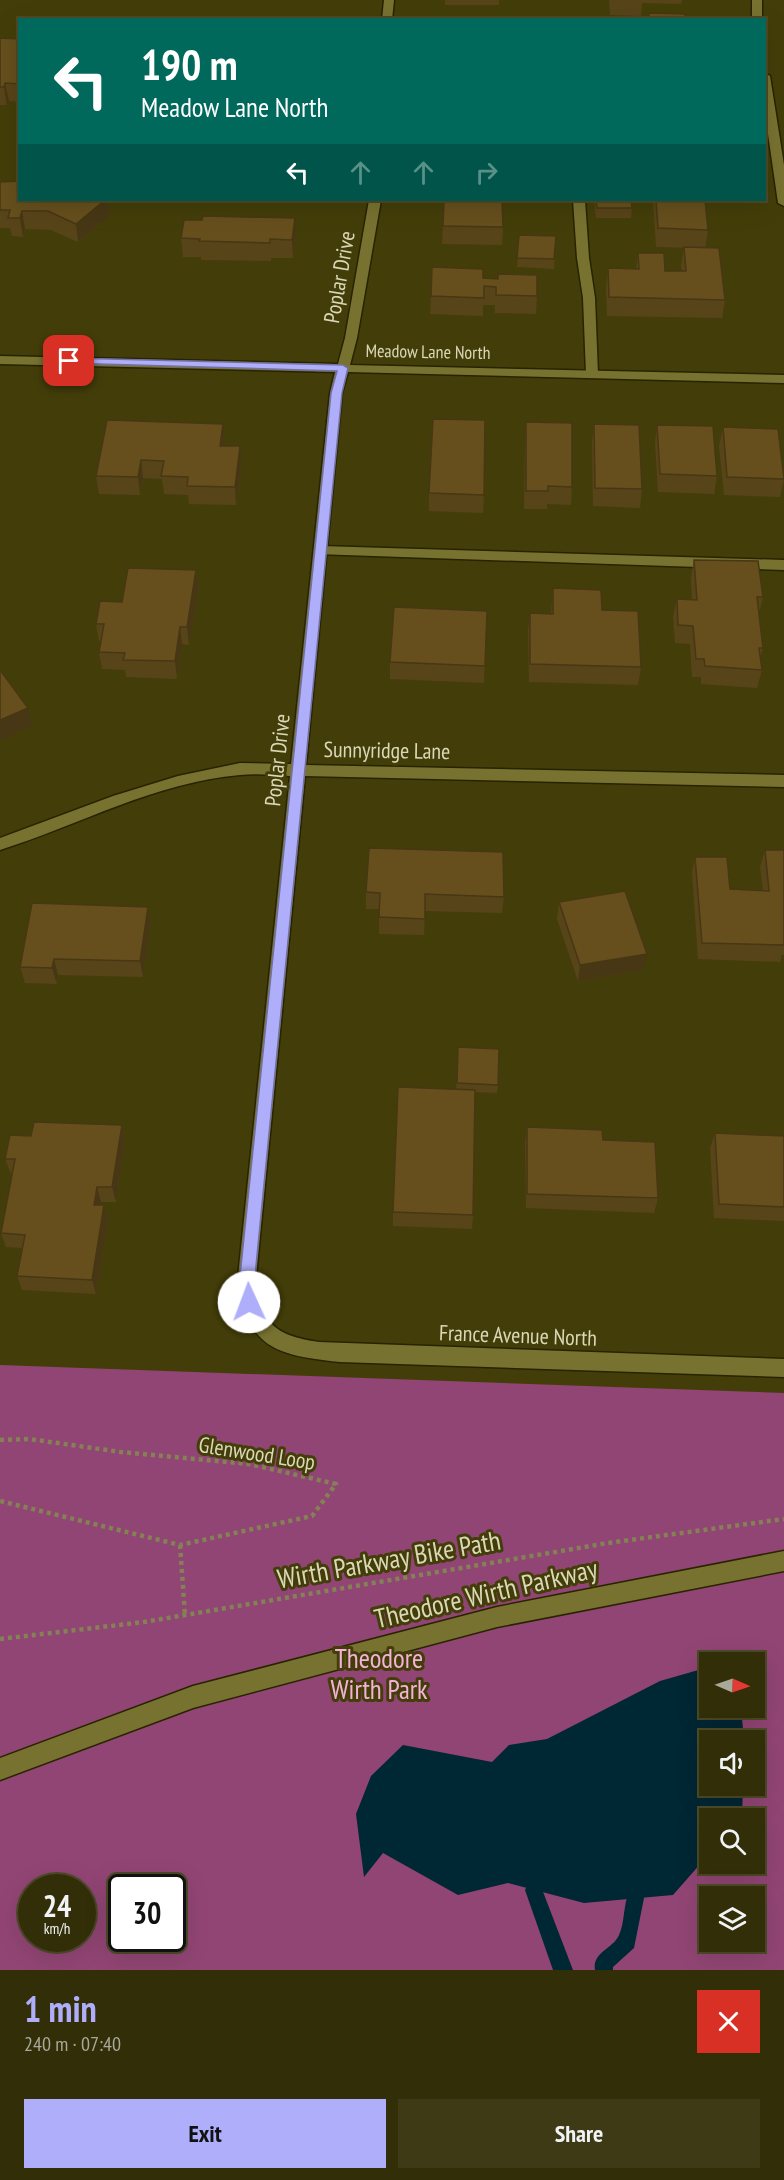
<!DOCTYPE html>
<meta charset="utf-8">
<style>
:root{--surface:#322e07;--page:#3d3a15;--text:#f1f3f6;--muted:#a8a89b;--line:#4d4a28;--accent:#afaefa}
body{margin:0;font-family:"PT Sans Narrow",sans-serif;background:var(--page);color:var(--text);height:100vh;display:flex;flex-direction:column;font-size:22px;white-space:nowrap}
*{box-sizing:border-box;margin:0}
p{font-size:20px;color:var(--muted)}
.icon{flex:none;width:33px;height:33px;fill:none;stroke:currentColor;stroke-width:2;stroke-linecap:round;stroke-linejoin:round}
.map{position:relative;height:1970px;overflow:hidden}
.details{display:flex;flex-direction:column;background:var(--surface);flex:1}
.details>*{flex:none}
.top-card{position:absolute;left:18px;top:18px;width:748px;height:183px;border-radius:0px;box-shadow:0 6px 24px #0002,0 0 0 2px var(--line);background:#00695c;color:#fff;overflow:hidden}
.needle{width:39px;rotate:92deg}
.controls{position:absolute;left:699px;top:1652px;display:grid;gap:12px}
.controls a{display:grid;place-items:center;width:66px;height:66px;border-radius:0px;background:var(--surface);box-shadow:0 6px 24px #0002,0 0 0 2px var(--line);font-size:30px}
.speed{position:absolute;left:18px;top:1874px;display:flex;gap:12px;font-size:30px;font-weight:700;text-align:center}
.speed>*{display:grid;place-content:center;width:78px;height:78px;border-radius:50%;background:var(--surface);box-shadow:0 6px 24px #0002,0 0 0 2px var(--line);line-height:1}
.speed small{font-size:15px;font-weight:400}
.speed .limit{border:3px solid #111;border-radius:9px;background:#fff;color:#111}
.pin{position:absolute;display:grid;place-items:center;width:51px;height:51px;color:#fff;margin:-26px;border-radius:12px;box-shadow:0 3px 9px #0006}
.me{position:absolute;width:66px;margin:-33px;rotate:358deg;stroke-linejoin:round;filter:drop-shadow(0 0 4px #0008)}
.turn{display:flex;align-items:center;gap:21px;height:126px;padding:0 24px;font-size:27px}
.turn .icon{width:78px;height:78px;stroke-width:2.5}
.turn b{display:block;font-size:42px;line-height:51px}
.lanes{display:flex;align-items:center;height:57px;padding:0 24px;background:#0003;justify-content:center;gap:30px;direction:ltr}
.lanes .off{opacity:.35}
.round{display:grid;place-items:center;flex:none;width:63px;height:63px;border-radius:0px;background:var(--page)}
.summary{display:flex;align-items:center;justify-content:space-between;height:102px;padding:0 24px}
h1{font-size:36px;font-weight:700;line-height:45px;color:var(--accent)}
.cta{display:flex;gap:12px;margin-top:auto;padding:12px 24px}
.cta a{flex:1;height:69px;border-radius:0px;background:var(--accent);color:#111;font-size:24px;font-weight:700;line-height:69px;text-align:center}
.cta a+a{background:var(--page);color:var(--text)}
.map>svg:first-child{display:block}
.green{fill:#914574;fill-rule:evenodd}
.water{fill:#002734}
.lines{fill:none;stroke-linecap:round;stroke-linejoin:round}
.stream{fill:#002734;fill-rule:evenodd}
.service-casing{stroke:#282402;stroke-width:3}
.minor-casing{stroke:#282402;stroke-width:3}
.tertiary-casing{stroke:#282402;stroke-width:3}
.path{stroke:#848154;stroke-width:4.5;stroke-dasharray:4 4;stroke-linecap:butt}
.service{fill:#787231;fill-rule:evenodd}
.minor{fill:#787231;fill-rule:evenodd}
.tertiary{fill:#787231;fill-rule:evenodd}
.wall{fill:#584419}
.shaded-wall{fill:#473714}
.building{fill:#664f1d;stroke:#473714;stroke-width:1.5}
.route{fill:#afaefa;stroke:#7271a2;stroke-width:1.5}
.labels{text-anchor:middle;stroke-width:6;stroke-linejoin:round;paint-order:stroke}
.far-street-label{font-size:18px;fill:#dad8b7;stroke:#433e09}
.street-label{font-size:22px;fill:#dad8b7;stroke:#433e09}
.near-street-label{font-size:27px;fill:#dad8b7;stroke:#433e09}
.near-park-label{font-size:27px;fill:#f5b2d8;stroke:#433e09}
</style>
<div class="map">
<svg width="784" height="1970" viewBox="0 0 784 1970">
<rect width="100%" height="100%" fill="#433e09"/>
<!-- green -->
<path class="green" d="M0 1365 784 1393V1970H0ZM710 1662H754V1707H710ZM710 1740H754V1785H710ZM710 1818H754V1863H710ZM32 1887H82V1938H32ZM122 1887H172V1938H122ZM710 1896H754V1941H710Z"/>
<!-- water -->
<path class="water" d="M709 1667 710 1707H741L744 1740H710V1785H743L742 1818H710L709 1854 673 1895 584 1903 508 1883 458 1895 383 1853 364 1877 356 1814 371 1776 403 1745 492 1762 509 1745 547 1739 660 1681Z"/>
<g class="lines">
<!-- stream -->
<g class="stream">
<path d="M534 1881 540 1884 573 1970H553L525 1890 528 1884Z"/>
<path d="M635 1889 641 1892 644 1898 634 1948 613 1967V1970H595C592 1952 613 1949 619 1935 625 1922 623 1905 629 1892Z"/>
</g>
<!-- service casing -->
<g class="service-casing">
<g id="service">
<path d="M573 200H585L589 258 595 298 598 374 592 378 586 374 583 298 577 258Z"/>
<path d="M321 546 784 560V570L316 554 314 551 316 548Z"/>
</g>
</g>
<!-- minor casing -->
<g class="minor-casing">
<g id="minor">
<path d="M384 0H394L392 20H382Z"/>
<rect x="752" y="0" width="10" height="20"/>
<path d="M765 73 770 76 784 165V206L778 203 765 113Z"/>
<path d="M369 200H381L357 338 350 365 784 375V383L348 372 342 393 306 765 784 775V787L305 776 256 1277C262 1324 273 1335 319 1342L784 1359V1377L340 1362C275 1355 246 1348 238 1277L290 776C273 775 256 773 240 775 156 782 79 825 0 850V838L113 796 178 776 240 763 291 764 330 393 335 372 0 364V356L338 364 345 338Z"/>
</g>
</g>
<!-- tertiary casing -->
<g class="tertiary-casing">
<path id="tertiary" d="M784 1551V1571L497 1627 193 1708 0 1780V1758L193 1686 497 1607Z"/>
</g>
<!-- path -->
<g class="path">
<path d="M0 1440 29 1439 121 1452 249 1464 336 1484 312 1516 180 1545 0 1501"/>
<path d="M180 1545 185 1615"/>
<path d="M0 1639 144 1622 608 1543 784 1519"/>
</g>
<!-- service -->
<use href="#service" class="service"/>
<!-- minor -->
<use href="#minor" class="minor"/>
<!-- tertiary -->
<use href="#tertiary" class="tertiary"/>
</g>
<!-- wall -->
<g class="wall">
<rect x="445" y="0" width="54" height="5"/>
<path d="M609 0H682L681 4 642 3 641 16 610 15Z"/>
<path d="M0 38 20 39V102L9 101 7 105H0Z"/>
<path d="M0 182 20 200H107L110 216 78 242 51 230 25 229 23 237 12 236 10 228H0Z"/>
<path d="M444 200 503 227 502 245 442 244Z"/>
<path d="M594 200H631L632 208 631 218H596Z"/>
<path d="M653 200H705L708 230 705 248 725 300 722 318 607 316 606 287 608 268 636 269 638 253 665 271H682L681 266 684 247 697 248 656 247Z"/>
<path d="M519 235 556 236 554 269 517 267Z"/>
<path d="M296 237 293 258H271V261L201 260V257H183L181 238Z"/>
<path d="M483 278 537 296 536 314 495 313V305H483V316L430 314 431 296Z"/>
<path d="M107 420 225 442 224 446 242 464 236 505 189 504 188 495 164 494 162 479 143 478 140 495 99 494 96 476Z"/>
<path d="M526 422 572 487 571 505 547 504V509H524L525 440Z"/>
<path d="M594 424 642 489 640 508 593 506 592 442Z"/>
<path d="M657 425 717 476 714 494 658 492 655 443Z"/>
<path d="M723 427 784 479 780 497 724 495 719 446Z"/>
<path d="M429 493 484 495 483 513 429 511Z"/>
<path d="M694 560 763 597 759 613 763 648 760 660 762 670 757 688 701 684V677H692L690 644 675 643 673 617 677 599 692 600 691 578Z"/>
<path d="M196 570 199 588 189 645 182 644 177 679 126 677 125 670 102 669 99 652 101 641H99L96 624 122 602Z"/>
<path d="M553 588 602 610 641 667 638 685 529 682 528 630 530 613 551 614Z"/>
<path d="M487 611 484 683 390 679V662Z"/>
<path d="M765 850H784V955H782L780 962 698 959 692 873 695 857 730 889 763 890 760 867Z"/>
<path d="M366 892 504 897 502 913 425 911 424 935 379 934V909H366Z"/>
<path d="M559 902 644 970 578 981 557 919Z"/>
<path d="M148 907 151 923 143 977 58 975 57 984 25 983 20 967Z"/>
<path d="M458 1047 498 1085 497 1093 475 1092 473 1215 472 1229 393 1226V1212L456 1089Z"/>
<path d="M122 1125 125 1140 116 1202H101L100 1205H104L108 1220 96 1294 22 1290 17 1276 22 1248 6 1247 1 1233 13 1174H11L5 1159 31 1136Z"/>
<path d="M527 1127 603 1140 658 1198 654 1213 526 1208 525 1142Z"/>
<path d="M715 1133 784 1136V1221L714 1218 710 1148Z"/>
</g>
<!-- shaded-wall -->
<g class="shaded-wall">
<path d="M301 0H309L301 3Z"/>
<path d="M5 83 9 101 7 105 4 87Z"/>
<path d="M105 200H107L110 216 78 242 76 224Z"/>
<path d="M22 211 25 229 23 237 20 218Z"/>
<path d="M295 218 296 237 293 258 292 240Z"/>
<path d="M223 424 225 442 221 464 220 446Z"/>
<path d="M240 446 242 464 236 505 235 487Z"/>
<path d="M141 460 143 478 140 495 138 477Z"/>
<path d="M196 570 199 588 189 645 187 627Z"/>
<path d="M180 627 182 644 177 679 175 661Z"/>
<path d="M28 708 32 726 0 740V720Z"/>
<path d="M148 907 151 923 143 977 140 961Z"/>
<path d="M647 954 644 970 578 981 580 965Z"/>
<path d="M54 959 58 975 57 984 52 968Z"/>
<path d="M122 1125 125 1140 116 1202 112 1187Z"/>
<path d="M97 1187 101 1202 98 1220 94 1205Z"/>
<path d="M104 1205 108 1220 96 1294 92 1280Z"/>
</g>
<!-- building -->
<g class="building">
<path d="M649 13 685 14 686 20H649Z"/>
<path d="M445 17 498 19V20H444Z"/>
<path d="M0 38 20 39V84L5 83 4 87H0Z"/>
<path d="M20 181V200H105L76 224 48 211H22L20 218H8L10 210H0V182Z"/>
<path d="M444 200H502L503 227 443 226Z"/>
<path d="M596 200H631L632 208H597Z"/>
<path d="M656 200H705L708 230 658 228Z"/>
<path d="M203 216 295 218 292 240 270 239V243L199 241 200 239 181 238 184 220H202Z"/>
<path d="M519 235 556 236 554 259 517 258Z"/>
<path d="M684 247 719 248 725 300 609 297 608 268 639 269 638 253H664L665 271H686Z"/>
<path d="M432 267 483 269V278L498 279V274L537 275V296L496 295V287L484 286V298L431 296Z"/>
<path d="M433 419 485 420 484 495 429 493Z"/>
<path d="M107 420 223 424 220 446H240L235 487 187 486 188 477 161 476 164 461 141 460 138 477 96 476Z"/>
<path d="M526 422 572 423V487L548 486V491H526Z"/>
<path d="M594 424 639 425 642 489 595 488Z"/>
<path d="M657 425 713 426 717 476 660 474Z"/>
<path d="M723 427 778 429 784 479 727 477Z"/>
<path d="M694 560 758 561 763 597H757L763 648H759L762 670 705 666 704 659H696L693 626 678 625 677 599 697 600Z"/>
<path d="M128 568 196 570 187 627H180L175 661 123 660 125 653 99 652 104 624H96L100 601 122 602Z"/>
<path d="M553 588 601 590 602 610 638 611 641 667 530 664V613L553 614Z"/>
<path d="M394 607 487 611 485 666 390 662Z"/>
<path d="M0 670 28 708 0 720Z"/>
<path d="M369 848 503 852 504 897 425 894V919L379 917 380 893 366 892Z"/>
<path d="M765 850H784V945L702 943 695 857H727L730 889 769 891Z"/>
<path d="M625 891 647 954 580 965 559 902Z"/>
<path d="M32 903 148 907 140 961 54 959 52 968 20 967Z"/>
<path d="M458 1047 499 1049 498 1085 457 1083Z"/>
<path d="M398 1087 475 1090 473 1215 393 1212Z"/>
<path d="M34 1122 122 1125 112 1187H97L94 1205H104L92 1280 17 1276 25 1235 1 1233 15 1159H5L10 1135 31 1136Z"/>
<path d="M527 1127 602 1130 603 1140 655 1142 658 1198 527 1194Z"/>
<path d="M715 1133 784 1136V1207L719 1204Z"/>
</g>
<!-- route -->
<path class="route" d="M69 358 343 365 348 368 342 393 255 1276 256 1302 254 1307 249 1309 243 1307 240 1276 331 393 337 371 65 363V359Z"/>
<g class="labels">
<!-- far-street labels -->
<g class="far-street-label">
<text transform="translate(428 352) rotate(1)" y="6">Meadow Lane North</text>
</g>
<!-- street labels -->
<g class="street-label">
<text transform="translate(339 277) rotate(-80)" y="8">Poplar Drive</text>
<text transform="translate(387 750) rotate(1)" y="8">Sunnyridge Lane</text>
<text transform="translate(277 760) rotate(-84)" y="8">Poplar Drive</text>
<text transform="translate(518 1335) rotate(2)" y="8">France Avenue North</text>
<text transform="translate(257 1453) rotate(9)" y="8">Glenwood Loop</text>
</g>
<!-- near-street labels -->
<g class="near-street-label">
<text transform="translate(389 1560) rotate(-10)" y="9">Wirth Parkway Bike Path</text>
<text transform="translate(486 1594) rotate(-13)" y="9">Theodore Wirth Parkway</text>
</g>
<!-- near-park labels -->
<g class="near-park-label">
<text x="379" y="1668">Theodore<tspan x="379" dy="31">Wirth Park</tspan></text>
</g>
</g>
</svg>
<div class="controls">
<a><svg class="needle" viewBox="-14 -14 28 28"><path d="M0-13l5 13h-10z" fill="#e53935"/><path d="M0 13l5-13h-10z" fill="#a8a89b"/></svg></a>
<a><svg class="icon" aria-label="sound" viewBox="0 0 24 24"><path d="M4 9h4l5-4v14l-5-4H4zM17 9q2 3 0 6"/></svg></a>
<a><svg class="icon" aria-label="search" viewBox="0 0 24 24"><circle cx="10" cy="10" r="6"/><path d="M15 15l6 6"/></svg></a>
<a><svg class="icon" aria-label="layers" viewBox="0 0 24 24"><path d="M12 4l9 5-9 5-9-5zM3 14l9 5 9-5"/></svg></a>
</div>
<div class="speed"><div>24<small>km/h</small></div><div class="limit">30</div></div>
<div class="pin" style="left:69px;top:361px;background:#d93025"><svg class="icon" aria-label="arrive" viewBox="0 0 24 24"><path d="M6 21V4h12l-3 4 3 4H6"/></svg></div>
<svg class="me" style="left:249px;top:1302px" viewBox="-20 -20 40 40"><circle r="19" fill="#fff"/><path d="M0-13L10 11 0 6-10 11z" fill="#afaefa"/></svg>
<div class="top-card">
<div class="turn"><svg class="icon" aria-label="left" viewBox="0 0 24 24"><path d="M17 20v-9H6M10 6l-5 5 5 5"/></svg><div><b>190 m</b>Meadow Lane North</div></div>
<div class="lanes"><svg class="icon" aria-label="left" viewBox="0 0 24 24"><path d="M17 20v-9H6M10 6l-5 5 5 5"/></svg><svg class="icon off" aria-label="ahead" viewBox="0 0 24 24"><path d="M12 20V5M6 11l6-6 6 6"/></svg><svg class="icon off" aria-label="ahead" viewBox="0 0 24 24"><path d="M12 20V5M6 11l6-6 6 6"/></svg><svg class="icon off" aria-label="right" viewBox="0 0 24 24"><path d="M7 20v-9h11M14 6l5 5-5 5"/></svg></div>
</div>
</div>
<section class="details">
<div class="summary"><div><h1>1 min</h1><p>240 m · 07:40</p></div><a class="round" style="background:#d93025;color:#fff"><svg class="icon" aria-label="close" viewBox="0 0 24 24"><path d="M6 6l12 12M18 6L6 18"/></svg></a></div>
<div class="cta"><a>Exit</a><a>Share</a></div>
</section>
